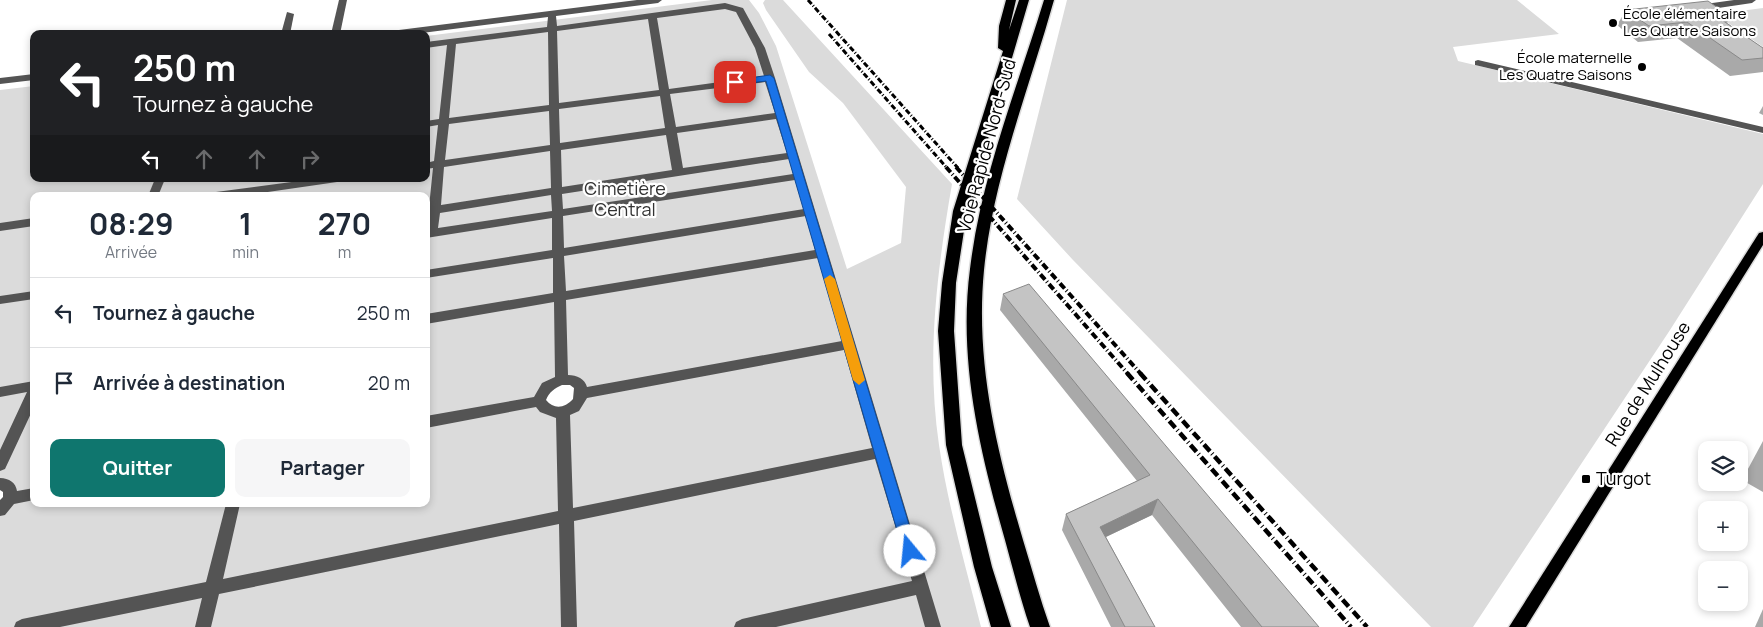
<!DOCTYPE html>
<html lang="fr">
<meta charset="utf-8">
<style>
:root{--surface:#fff;--page:#f6f6f7;--text:#1f2937;--muted:#747a83;--line:#e0e1e3;--accent:#0f766e}
body{margin:0;font-family:Manrope,sans-serif;background:var(--page);color:var(--text);height:100vh;display:flex;flex-direction:column;font-size:19px;white-space:nowrap}
*{box-sizing:border-box;margin:0}
p{font-size:16px;color:var(--muted)}
.icon{flex:none;width:28px;height:28px;fill:none;stroke:currentColor;stroke-width:2;stroke-linecap:round;stroke-linejoin:round}
.map{position:relative;flex:1;overflow:hidden}
.panel{position:absolute;left:30px;top:192px;width:400px;height:315px;display:flex;flex-direction:column;background:var(--surface);border-radius:10px;box-shadow:0 2px 8px #0003}
.panel>*{flex:none}
.top-card{position:absolute;left:30px;top:30px;width:400px;height:152px;border-radius:10px;box-shadow:0 2px 8px #0003;background:#202124;color:#fff;overflow:hidden}
.controls{position:absolute;left:1698px;top:441px;display:grid;gap:10px}
.controls a{display:grid;place-items:center;width:50px;height:50px;border-radius:10px;background:var(--surface);box-shadow:0 2px 8px #0003;font-size:25px}
.pin{position:absolute;display:grid;place-items:center;width:42px;height:42px;color:#fff;margin:-21px;border-radius:10px;box-shadow:0 2px 8px #0006}
.me{position:absolute;width:55px;margin:-28px;rotate:343deg;stroke-linejoin:round;filter:drop-shadow(0 0 4px #0008)}
.turn{display:flex;align-items:center;gap:18px;height:105px;padding:0 20px;font-size:22px}
.turn .icon{width:65px;height:65px;stroke-width:2.5}
.turn b{display:block;font-size:35px;line-height:42px}
.lanes{display:flex;align-items:center;height:48px;padding:0 20px;background:#0003;justify-content:center;gap:25px;direction:ltr}
.lanes .off{opacity:.35}
.eta{display:flex;justify-content:space-evenly;align-items:center;height:85px;text-align:center}
.eta b{font-size:30px;font-weight:700;line-height:35px}
.primary-button{display:flex;gap:10px;margin-top:auto;padding:10px 20px}
.primary-button a{flex:1;height:58px;border-radius:10px;background:var(--accent);color:#fff;font-size:20px;font-weight:700;line-height:58px;text-align:center}
.primary-button a+a{background:var(--page);color:var(--text)}
ul{padding:0;list-style:none}
li{display:flex;align-items:center;gap:15px;height:70px;padding:0 20px;border-top:1px solid var(--line)}
li div{flex:1}
li b{display:block;font-size:19px}
li em{font-style:normal}
.map>svg:first-child{display:block}
.green{fill:#dbdbdb;fill-rule:evenodd}
.lines{fill:none;stroke-linecap:round;stroke-linejoin:round}
.major-casing{stroke:#dbdbdb;stroke-width:3}
.highway-casing{stroke:#dbdbdb;stroke-width:3}
.minor{fill:#545454;fill-rule:evenodd}
.major{fill:#000;fill-rule:evenodd}
.highway{fill:#000;fill-rule:evenodd}
.rail-far2{stroke:#000;stroke-width:3;stroke-dasharray:5.5 2 1 2;stroke-linecap:butt}
.rail-far1{stroke:#000;stroke-width:4;stroke-dasharray:7 2.5 1 2.5;stroke-linecap:butt}
.rail{stroke:#000;stroke-width:4.5;stroke-dasharray:9 3 1 3;stroke-linecap:butt}
.wall{fill:#a9a9a9}
.shaded-wall{fill:#898989}
.building{fill:#c4c4c4;stroke:#898989}
.route{fill:#1a73e8;stroke:#114b97}
.slow{fill:#f59e0b}
.poi-dot{fill:#000;stroke:#fff;stroke-width:2}
.labels{text-anchor:middle;stroke-width:4.5;stroke-linejoin:round;paint-order:stroke}
.far-poi-label{font-size:15px;fill:#000;stroke:#fff;text-anchor:start}
.street-label{font-size:18px;fill:#000;stroke:#fff}
.park-label{font-size:18px;fill:#323232;stroke:#fff}
.poi-label{font-size:18px;fill:#000;stroke:#fff;text-anchor:start}
</style>
<div class="map">
<svg width="1763" height="627" viewBox="0 0 1763 627">
<rect width="100%" height="100%" fill="#fff"/>
<!-- green -->
<g class="green">
<path d="M712 0H749L759 13 776 46 847 269 901 243 906 187 843 103 809 72 766 10 763 3 765 0H783L952 184C937 271 926 357 939 445 948 507 966 567 981 627H0V510L10 499 0 484V90L34 86V179H426V36ZM34 196H426V504H34ZM549 385H580L573 408 543 409Z"/>
<path d="M1067 0H1517L1559 34 1453 47 1458 61 1763 134V184L1670 330 1473 627H1431L1073 260 1017 199Z"/>
<path d="M1763 8V47L1718 16 1717 14Z"/>
</g>
<g class="lines">
<!-- major casing -->
<g class="major-casing">
<path id="major" d="M1763 232V245L1526 627H1509L1759 233Z"/>
</g>
<!-- highway casing -->
<g class="highway-casing">
<g id="highway">
<path d="M1006 0H1016L1009 30 1019 0H1029L967 211 956 283 954 331 962 445 992 567 1011 627H991L974 567 946 445 938 331 942 283 953 211 1003 51 998 48 999 26Z"/>
<path d="M1044 0H1054C1029 89 993 178 984 270 975 363 997 452 1023 540 1032 569 1040 599 1050 627H1030C1020 598 1013 569 1005 540 980 452 958 361 970 269 981 177 1017 88 1044 0Z"/>
</g>
</g>
<!-- minor -->
<g class="minor">
<path d="M339 0H347L340 34H331Z"/>
<path d="M637 0H662L658 3 556 16 557 26 725 3 743 8 765 48 775 78 941 627H925L916 595 776 627H734L736 622 742 619 912 581 875 459 574 521 577 627H561L559 524 219 594 211 627H195L202 598 60 627H14L16 622 22 619 206 582 226 504H240L223 579 558 511 556 418 540 412 536 407 426 428V416L534 397 542 383 555 377 554 302 426 324V314L553 293V258L426 278V270L552 250V218L426 238 428 214 426 215V207H429L433 168 426 169V163L434 161 438 125 426 127V121L439 119 447 45 426 48V42L547 27 548 17 414 34H387L391 31ZM725 9 736 12 755 48 764 76 669 89 657 18ZM648 19 659 90 559 103 557 31ZM548 32 549 105 449 118 456 44ZM765 82 775 113 676 127 670 94ZM660 96 665 128 560 143 559 109ZM549 111 550 145 445 160 449 124ZM776 119 787 153 683 168 677 133ZM666 135 672 170 562 187 561 150ZM550 151 551 188 441 205 444 167ZM789 159 793 174 563 209 562 194ZM795 180 804 209 564 248 563 216ZM551 195 552 211 438 228 440 213ZM806 216 815 250 566 291 564 256ZM818 258 842 341 587 387C585 379 577 375 568 375L566 300ZM844 350 872 448 573 508 570 415 579 411 587 398ZM562 385H570L574 388 573 399C565 408 554 410 546 400 549 392 555 388 562 385Z"/>
<path d="M1734 0H1756L1752 3 1698 11 1694 8 1698 5Z"/>
<path d="M287 12 294 14 290 34H281Z"/>
<path d="M1478 60 1763 127V133L1475 65V61Z"/>
<path d="M34 74V80L0 84V78Z"/>
<path d="M155 179H165L158 196H148Z"/>
<path d="M314 179H342L337 182 240 196H210L216 192Z"/>
<path d="M34 218V226L0 231V223Z"/>
<path d="M34 291V299L0 304V296Z"/>
<path d="M34 381V407L5 469 0 471V450L27 392 0 397V387Z"/>
<path d="M0 478C9 478 16 483 17 491L34 488V500L14 504 5 515 0 516V500L3 497V492L0 490Z"/>
</g>
<!-- major -->
<use href="#major" class="major"/>
<!-- highway -->
<use href="#highway" class="highway"/>
<!-- rail-far2 -->
<g class="rail-far2">
<path d="M808 0 958 168"/>
<path d="M829 34 947 168"/>
</g>
<!-- rail-far1 -->
<g class="rail-far1">
<path d="M946 167 1128 374"/>
<path d="M956 167 1141 374"/>
</g>
<!-- rail -->
<g class="rail">
<path d="M1127 373 1351 627"/>
<path d="M1140 373 1367 627"/>
</g>
</g>
<!-- wall -->
<g class="wall">
<path d="M1626 10 1731 17 1727 23 1763 48V72L1730 76 1677 38 1638 42 1617 25Z"/>
<path d="M1763 106V115L1759 113Z"/>
<path d="M1003 294 1319 627H1241L1152 515 1106 537 1155 627H1111L1062 530 1066 514 1137 481 1000 310Z"/>
<path d="M1763 441V492L1742 480Z"/>
<path d="M1763 609V627H1755Z"/>
</g>
<!-- shaded-wall -->
<path class="shaded-wall" d="M1158 499 1152 515 1095 542 1100 527Z"/>
<!-- building -->
<g class="building">
<path d="M1708 1 1731 17 1719 18 1763 48V58L1742 60 1687 22 1649 26 1626 10Z"/>
<path d="M1029 284 1319 627H1262L1158 499 1100 527 1155 627H1125L1066 514 1150 475 1003 294Z"/>
</g>
<!-- route -->
<path class="route" d="M770 75 774 78 917 551 915 556 910 558 905 556 903 551 766 81 735 85 730 82 735 80Z"/>
<!-- slow -->
<path class="slow" d="M830 275 835 279 865 380 859 385 853 380 824 279Z"/>
<!-- markers -->
<g class="poi-dot">
<circle cx="1613" cy="23" r="5"/>
<circle cx="1642" cy="67" r="5"/>
<rect x="1581" y="474" width="10" height="10" rx="2.5"/>
</g>
<g class="labels">
<!-- far-poi labels -->
<g class="far-poi-label">
<text x="1623" y="19">École élémentaire<tspan x="1623" dy="17">Les Quatre Saisons</tspan></text>
<text x="1632" y="63" text-anchor="end">École maternelle<tspan x="1632" dy="17">Les Quatre Saisons</tspan></text>
</g>
<!-- street labels -->
<g class="street-label">
<text transform="translate(987 146) rotate(-75)" y="6">Voie Rapide Nord-Sud</text>
<text transform="translate(1648 384) rotate(-58)" y="6">Rue de Mulhouse</text>
</g>
<!-- park labels -->
<g class="park-label">
<text x="625" y="195">Cimetière<tspan x="625" dy="21">Central</tspan></text>
</g>
<!-- poi labels -->
<g class="poi-label">
<text x="1596" y="485">Turgot</text>
</g>
</g>
</svg>
<div class="controls">
<a><svg class="icon" aria-label="layers" viewBox="0 0 24 24"><path d="M12 4l9 5-9 5-9-5zM3 14l9 5 9-5"/></svg></a>
<a>+</a>
<a>−</a>
</div>
<div class="pin" style="left:735px;top:82px;background:#d93025"><svg class="icon" aria-label="arrive" viewBox="0 0 24 24"><path d="M6 21V4h12l-3 4 3 4H6"/></svg></div>
<svg class="me" style="left:910px;top:551px" viewBox="-20 -20 40 40"><circle r="19" fill="#fff"/><path d="M0-13L10 11 0 6-10 11z" fill="#1a73e8"/></svg>
<div class="top-card">
<div class="turn"><svg class="icon" aria-label="left" viewBox="0 0 24 24"><path d="M17 20v-9H6M10 6l-5 5 5 5"/></svg><div><b>250 m</b>Tournez à gauche</div></div>
<div class="lanes"><svg class="icon" aria-label="left" viewBox="0 0 24 24"><path d="M17 20v-9H6M10 6l-5 5 5 5"/></svg><svg class="icon off" aria-label="ahead" viewBox="0 0 24 24"><path d="M12 20V5M6 11l6-6 6 6"/></svg><svg class="icon off" aria-label="ahead" viewBox="0 0 24 24"><path d="M12 20V5M6 11l6-6 6 6"/></svg><svg class="icon off" aria-label="right" viewBox="0 0 24 24"><path d="M7 20v-9h11M14 6l5 5-5 5"/></svg></div>
</div>
<section class="panel">
<div class="eta">
<div><b>08:29</b><p>Arrivée</p></div>
<div><b>1</b><p>min</p></div>
<div><b>270</b><p>m</p></div>
</div>
<ul>
<li><svg class="icon" aria-label="left" viewBox="0 0 24 24"><path d="M17 20v-9H6M10 6l-5 5 5 5"/></svg><div><b>Tournez à gauche</b></div><em>250 m</em></li>
<li><svg class="icon" aria-label="arrive" viewBox="0 0 24 24"><path d="M6 21V4h12l-3 4 3 4H6"/></svg><div><b>Arrivée à destination</b></div><em>20 m</em></li>
</ul>
<div class="primary-button"><a>Quitter</a><a>Partager</a></div>
</section>
</div>
